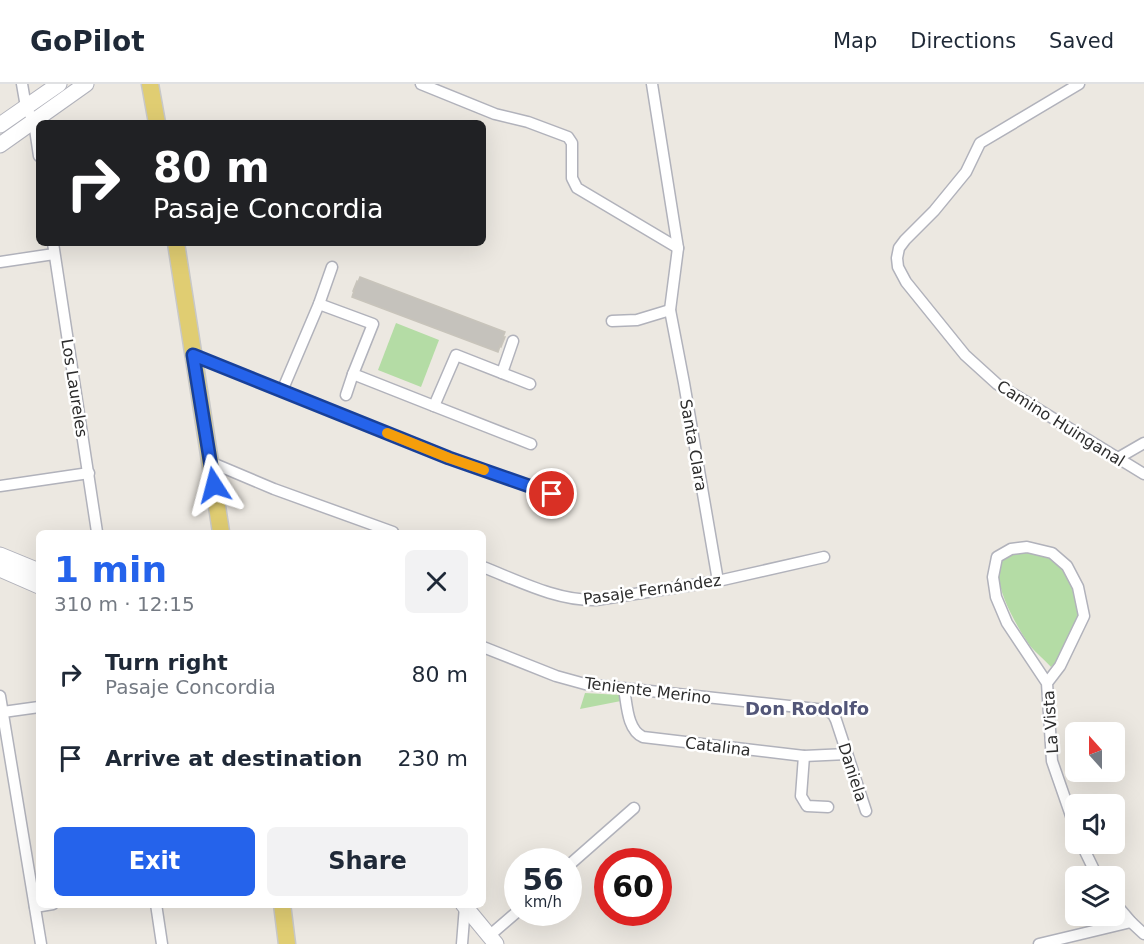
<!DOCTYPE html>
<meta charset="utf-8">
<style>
:root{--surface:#fff;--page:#f2f2f3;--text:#1f2937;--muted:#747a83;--line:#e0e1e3;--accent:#2563eb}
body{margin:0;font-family:"DejaVu Sans",sans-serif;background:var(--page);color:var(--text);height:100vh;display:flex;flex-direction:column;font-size:22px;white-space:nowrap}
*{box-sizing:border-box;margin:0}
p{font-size:20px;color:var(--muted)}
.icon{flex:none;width:33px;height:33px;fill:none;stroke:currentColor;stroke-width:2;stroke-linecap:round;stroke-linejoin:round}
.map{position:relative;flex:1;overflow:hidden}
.sheet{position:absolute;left:36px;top:446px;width:450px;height:378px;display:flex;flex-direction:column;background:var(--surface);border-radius:9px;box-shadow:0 6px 24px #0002}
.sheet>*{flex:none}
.top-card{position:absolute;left:36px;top:36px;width:450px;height:126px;border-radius:9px;box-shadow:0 6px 24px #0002;background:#202124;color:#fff;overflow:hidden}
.needle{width:39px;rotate:339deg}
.fabs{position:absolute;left:1065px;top:638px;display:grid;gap:12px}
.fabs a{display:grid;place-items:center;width:60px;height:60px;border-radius:9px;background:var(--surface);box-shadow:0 6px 24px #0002;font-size:30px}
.speed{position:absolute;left:504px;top:764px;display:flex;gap:12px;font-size:30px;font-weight:700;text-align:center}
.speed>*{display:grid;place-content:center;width:78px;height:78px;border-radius:50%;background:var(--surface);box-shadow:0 6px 24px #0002;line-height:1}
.speed small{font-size:15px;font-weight:400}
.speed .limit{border:9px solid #d22;background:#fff;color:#111}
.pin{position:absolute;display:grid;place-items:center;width:51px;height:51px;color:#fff;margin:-26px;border:3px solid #fff;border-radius:50%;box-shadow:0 2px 6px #0007}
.me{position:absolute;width:66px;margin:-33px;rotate:351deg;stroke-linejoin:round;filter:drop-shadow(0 0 4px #0008)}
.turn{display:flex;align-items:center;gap:21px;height:126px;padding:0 18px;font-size:27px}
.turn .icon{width:78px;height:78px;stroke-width:2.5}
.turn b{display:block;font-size:42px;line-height:51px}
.round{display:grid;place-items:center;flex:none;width:63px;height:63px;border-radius:9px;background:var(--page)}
.headline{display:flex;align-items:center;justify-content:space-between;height:102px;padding:0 18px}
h1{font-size:36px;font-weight:600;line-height:45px;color:var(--accent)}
.button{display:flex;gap:12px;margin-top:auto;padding:12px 18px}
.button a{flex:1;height:69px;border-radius:9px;background:var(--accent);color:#fff;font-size:24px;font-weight:600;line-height:69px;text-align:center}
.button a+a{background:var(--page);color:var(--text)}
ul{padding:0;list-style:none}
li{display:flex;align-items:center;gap:18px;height:84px;padding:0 18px}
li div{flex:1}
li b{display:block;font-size:22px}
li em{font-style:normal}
header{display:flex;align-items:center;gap:36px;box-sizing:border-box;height:84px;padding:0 30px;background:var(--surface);border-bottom:2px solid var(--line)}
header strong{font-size:28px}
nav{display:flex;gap:33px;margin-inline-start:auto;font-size:21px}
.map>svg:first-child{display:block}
.green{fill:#b4dca5}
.building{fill:#c5c2bc;stroke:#c8c4bb;stroke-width:1.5}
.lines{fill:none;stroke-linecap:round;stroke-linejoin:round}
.street-casing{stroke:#b1b2bb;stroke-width:13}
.secondary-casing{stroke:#b1b2bb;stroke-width:17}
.primary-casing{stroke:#c8c8c8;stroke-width:19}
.street{stroke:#fff;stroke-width:10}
.secondary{stroke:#fff;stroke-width:15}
.primary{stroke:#e0cd72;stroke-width:16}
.route-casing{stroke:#184099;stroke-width:15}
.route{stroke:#2563eb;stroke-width:10}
.slow{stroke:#f59e0b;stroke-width:10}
.labels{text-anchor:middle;stroke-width:5;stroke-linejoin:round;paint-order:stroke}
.street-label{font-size:16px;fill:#2d2d2d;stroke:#fff}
.neighbourhood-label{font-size:18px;font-weight:bold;fill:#525678;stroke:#fff}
</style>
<header>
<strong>GoPilot</strong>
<nav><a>Map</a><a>Directions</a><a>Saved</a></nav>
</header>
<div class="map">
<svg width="1144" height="860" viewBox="0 0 1144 860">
<rect width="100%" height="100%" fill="#ece8e1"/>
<!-- green -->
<g class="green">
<path d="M396 239 439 256 421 303 378 286Z"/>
<path d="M1027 467 1048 470 1066 484 1076 503 1081 531 1063 570 1051 583C1045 576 1037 570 1031 563 1020 548 984 490 1005 474 1010 470 1021 469 1027 467Z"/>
<path d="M585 609 620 611 621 617 580 625Z"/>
</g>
<!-- building -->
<path class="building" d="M360 193 505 248 503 253H505L501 263 500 262 498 268 352 213 354 207H353L357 197 358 198Z"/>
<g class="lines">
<!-- street casing -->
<g class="street-casing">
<g id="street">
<path d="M22 0 26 23 34 38 39 72"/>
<path d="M421 0 495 30 528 38 568 53 572 59V94L577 104 678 164"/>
<path d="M652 0 678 164 670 226 684 299 718 497"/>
<path d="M1079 0 980 59 966 88 934 127 905 156 899 164 897 174 898 183 906 198 965 271 997 300 1144 390"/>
<path d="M53 159 97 448"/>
<path d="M0 178 54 170"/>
<path d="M319 220 332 183"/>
<path d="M612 237 637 236 670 226"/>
<path d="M193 271 449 374 552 410"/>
<path d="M502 289 513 257"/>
<path d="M282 307 319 220 373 240 353 290 434 322 456 271 530 300"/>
<path d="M346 311 353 290"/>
<path d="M434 322 531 360"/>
<path d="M1118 374 1144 359"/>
<path d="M210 378 274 405 393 448"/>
<path d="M0 402 89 389"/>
<path d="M483 483C519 497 557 517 596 516L718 497 824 473"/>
<path d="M483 563 556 592 585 600 826 626 833 630 836 636 866 727"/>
<path d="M1047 599 1060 582 1084 532 1078 503 1067 482 1052 469 1027 463 1011 465 997 473 993 493 996 513 1007 539 1047 599 1052 677 1076 746"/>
<path d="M624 605C627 620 627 646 643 653L804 672 847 670"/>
<path d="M0 612 41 860"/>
<path d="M3 628 39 623"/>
<path d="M804 672 801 712 807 722 828 723"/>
<path d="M1081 759 1097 792"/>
<path d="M568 782 634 724"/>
<path d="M1114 818 1131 838 1144 850"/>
<path d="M156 820 162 860"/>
<path d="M35 823 53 820"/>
<path d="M489 852 518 827"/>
<path d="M462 860 465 822"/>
<path d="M1039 860 1131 838"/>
</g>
</g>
<!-- secondary casing -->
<g class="secondary-casing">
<g id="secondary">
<path d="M0 41 59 0"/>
<path d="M0 61 86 0"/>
<path d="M0 471 39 487"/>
<path d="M0 485 39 502"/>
<path d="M463 820 496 860"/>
</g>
</g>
<!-- primary casing -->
<g class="primary-casing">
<g id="primary">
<path d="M150 0 157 39"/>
<path d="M176 159 221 448"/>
<path d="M282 820 287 860"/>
</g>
</g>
<!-- street -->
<use href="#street" class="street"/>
<!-- secondary -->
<use href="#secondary" class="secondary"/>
<!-- primary -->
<use href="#primary" class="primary"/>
</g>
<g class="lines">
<!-- route casing -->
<g class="route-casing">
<path id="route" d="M214 401 193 271 449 374 552 410"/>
</g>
<!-- route -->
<use href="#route" class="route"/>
<!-- slow -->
<path class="slow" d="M387 349 449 374 484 386"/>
</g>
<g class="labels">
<!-- street labels -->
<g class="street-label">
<text transform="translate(75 304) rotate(81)" y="6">Los Laureles</text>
<text transform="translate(1061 339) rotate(32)" y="6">Camino Huinganal</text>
<text transform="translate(694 361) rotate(80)" y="6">Santa Clara</text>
<text transform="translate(652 505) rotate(-8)" y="6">Pasaje Fernández</text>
<text transform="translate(648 606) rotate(7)" y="6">Teniente Merino</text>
<text transform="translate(1050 638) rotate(-94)" y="6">La Vista</text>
<text transform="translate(718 662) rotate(7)" y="6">Catalina</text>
<text transform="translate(853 688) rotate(72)" y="6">Daniela</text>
</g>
<!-- neighbourhood labels -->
<g class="neighbourhood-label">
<text x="807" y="631">Don Rodolfo</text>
</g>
</g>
</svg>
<div class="fabs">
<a><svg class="needle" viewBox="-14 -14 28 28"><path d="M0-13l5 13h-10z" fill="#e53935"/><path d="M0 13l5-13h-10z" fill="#747a83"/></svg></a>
<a><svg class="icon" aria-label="sound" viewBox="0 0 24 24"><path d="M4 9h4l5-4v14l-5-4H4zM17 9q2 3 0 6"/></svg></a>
<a><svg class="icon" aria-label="layers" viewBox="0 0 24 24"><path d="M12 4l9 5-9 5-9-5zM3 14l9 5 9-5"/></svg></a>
</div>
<div class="speed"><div>56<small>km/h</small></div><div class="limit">60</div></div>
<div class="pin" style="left:552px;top:410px;background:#d93025"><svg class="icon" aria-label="arrive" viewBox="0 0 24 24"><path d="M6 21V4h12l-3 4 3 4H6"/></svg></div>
<svg class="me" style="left:214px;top:401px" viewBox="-20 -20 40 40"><path d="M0-17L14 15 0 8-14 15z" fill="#2563eb" stroke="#fff" stroke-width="4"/></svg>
<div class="top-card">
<div class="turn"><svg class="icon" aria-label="right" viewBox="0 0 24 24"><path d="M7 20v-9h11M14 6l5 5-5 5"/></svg><div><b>80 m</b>Pasaje Concordia</div></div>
</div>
<section class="sheet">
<div class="headline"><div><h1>1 min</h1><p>310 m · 12:15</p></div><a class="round"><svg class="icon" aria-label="close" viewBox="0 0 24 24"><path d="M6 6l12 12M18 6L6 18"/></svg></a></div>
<ul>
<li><svg class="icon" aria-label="right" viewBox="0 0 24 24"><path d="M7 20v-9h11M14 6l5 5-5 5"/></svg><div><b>Turn right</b><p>Pasaje Concordia</p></div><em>80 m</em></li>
<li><svg class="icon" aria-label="arrive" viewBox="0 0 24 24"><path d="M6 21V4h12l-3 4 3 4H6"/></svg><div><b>Arrive at destination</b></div><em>230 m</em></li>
</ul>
<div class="button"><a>Exit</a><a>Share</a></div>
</section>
</div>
